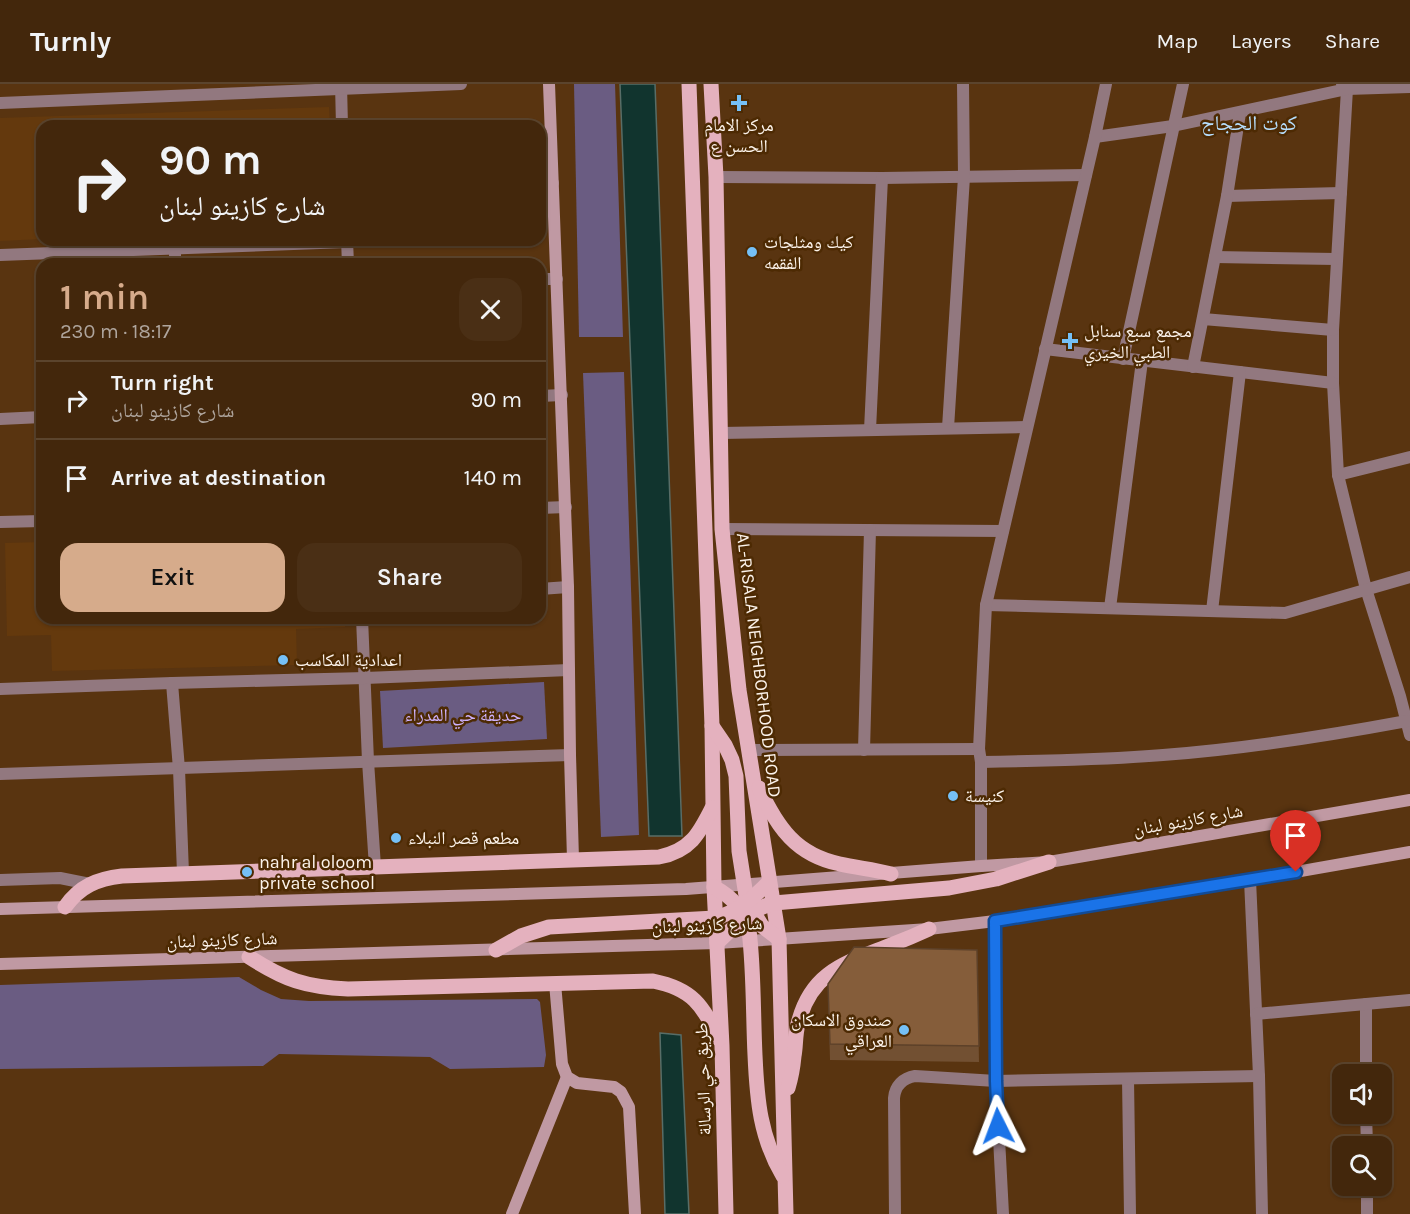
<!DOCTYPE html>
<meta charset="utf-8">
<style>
:root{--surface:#43270c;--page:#4a2f15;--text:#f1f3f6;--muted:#afa59d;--line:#5b442d;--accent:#d6ab8b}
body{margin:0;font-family:Karla,"Noto Naskh Arabic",sans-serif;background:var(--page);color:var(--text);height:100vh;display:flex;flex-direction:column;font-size:22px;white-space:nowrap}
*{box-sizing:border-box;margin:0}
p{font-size:20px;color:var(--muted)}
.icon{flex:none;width:33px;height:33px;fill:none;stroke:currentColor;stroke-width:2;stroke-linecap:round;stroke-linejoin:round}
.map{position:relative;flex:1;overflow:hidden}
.drawer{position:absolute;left:36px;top:174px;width:510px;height:366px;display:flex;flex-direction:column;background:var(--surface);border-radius:18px;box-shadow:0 2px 4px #0004,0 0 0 2px var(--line)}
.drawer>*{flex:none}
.top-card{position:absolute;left:36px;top:36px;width:510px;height:126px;border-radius:18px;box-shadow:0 2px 4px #0004,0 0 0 2px var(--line);background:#43270c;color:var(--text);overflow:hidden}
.controls{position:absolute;left:1332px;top:980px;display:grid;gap:12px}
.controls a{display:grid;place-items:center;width:60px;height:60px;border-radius:12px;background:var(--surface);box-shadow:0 2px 4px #0004,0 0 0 2px var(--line);font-size:30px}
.pin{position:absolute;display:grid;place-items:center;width:51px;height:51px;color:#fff;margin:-62px -26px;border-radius:50% 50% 50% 0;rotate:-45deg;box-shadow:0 0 6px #0007}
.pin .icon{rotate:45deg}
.me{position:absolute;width:66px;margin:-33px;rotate:357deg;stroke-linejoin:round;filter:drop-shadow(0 0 4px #0008)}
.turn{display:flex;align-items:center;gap:21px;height:126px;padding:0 24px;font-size:27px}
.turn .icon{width:78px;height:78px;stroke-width:2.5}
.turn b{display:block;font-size:42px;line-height:51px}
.round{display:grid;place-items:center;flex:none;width:63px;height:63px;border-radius:18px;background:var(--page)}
.head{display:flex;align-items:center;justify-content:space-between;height:102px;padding:0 24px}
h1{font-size:36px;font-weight:600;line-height:45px;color:var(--accent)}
.button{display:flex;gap:12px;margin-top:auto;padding:12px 24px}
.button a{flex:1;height:69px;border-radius:18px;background:var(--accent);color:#111;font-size:24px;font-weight:600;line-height:69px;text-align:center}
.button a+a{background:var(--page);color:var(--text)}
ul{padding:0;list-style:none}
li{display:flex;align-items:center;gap:18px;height:78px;padding:0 24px;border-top:2px solid var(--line)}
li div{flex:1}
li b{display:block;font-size:22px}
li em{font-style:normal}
header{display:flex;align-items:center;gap:36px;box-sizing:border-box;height:84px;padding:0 30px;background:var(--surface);border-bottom:2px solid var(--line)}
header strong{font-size:28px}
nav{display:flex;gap:33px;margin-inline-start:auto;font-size:21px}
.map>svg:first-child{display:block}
.built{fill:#64390d}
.green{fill:#6a5c82}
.water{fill:#11342e;stroke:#586d67;stroke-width:1.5}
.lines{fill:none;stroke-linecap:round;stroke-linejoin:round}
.street{stroke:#92787f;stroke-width:12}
.secondary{stroke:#c099a3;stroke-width:12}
.primary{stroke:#e4b1be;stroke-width:15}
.wall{fill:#725032}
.building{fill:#855d3a;stroke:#5d4129;stroke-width:1.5}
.route-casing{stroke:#114b97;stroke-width:15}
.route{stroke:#1a73e8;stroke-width:10}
.poi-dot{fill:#75c0f6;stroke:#4d2a03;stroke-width:2}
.labels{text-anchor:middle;stroke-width:5;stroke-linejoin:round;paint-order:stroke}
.poi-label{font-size:18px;fill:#fcf3eb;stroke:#4d2a03;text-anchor:start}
.street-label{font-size:18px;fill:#fcf3eb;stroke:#4d2a03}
.park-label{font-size:18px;fill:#ceb2fc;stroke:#4d2a03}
.quarter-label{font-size:21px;fill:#b6defd;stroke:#4d2a03}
</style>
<header>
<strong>Turnly</strong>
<nav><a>Map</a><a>Layers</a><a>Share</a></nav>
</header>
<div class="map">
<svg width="1410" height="1130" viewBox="0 0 1410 1130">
<rect width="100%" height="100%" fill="#593410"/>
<!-- built -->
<g class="built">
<path d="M329 23 330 42H42V155L0 157V34Z"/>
<path d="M42 458V534H345V543L296 545 297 581 52 587 51 551 7 552 5 459Z"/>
</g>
<!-- green -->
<g class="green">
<path d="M574 0H615L623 253H579Z"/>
<path d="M624 288 639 751 601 753 583 289Z"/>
<path d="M544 598 547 655 383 664 380 607Z"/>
<path d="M239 893 261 906 281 915 309 917 537 915 540 918 546 971 544 983 450 985 430 973 279 970 263 982 0 985V901Z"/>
</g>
<!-- water -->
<g class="water">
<path d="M620 0H655L682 752H649Z"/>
<path d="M660 949 681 951 689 1130H665Z"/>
</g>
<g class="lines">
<!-- street -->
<g class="street">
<path d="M341 0 342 42"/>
<path d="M1342 0 1347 5 1333 246V299L1338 391 1366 505 1400 612 1410 651"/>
<path d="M0 19 461 0"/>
<path d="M1095 53 1173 42 1347 5 1410 3"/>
<path d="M716 93 882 94 1086 91"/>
<path d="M540 99H553"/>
<path d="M1227 112 1341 109"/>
<path d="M347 156 348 180"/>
<path d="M175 165V180"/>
<path d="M0 171 347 158"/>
<path d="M1215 173 1336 175"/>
<path d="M540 195H557"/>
<path d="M1203 235 1333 246"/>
<path d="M1045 265 1333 299"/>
<path d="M1123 275 1183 0"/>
<path d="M1193 283 1227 112 1240 29"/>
<path d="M540 312 562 311"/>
<path d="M0 335 42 333"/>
<path d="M948 344 964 93 963 0"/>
<path d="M870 346 882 94"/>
<path d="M721 349 1027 343"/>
<path d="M1338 391 1410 373"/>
<path d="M540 424 566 423"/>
<path d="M0 438 42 437"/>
<path d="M722 445 1003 447"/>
<path d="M540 505 568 503"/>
<path d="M986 521 1285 529 1410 493"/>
<path d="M1110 524 1142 277"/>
<path d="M1212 527 1240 288"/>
<path d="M362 534 368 677 375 783"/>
<path d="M172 599 179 685 183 789"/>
<path d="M0 605 172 599 365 594 569 586"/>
<path d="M748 666 979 665"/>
<path d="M864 666 870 446"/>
<path d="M981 678C1042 677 1102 676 1163 671 1245 665 1326 652 1407 637"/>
<path d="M0 690 570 671"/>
<path d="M981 782V678L979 665 986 521 1095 53 1106 0"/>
<path d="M0 796 60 794 90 800"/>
<path d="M1250 796 1259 992 1262 1130"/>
<path d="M995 837 996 997 1003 1130"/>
<path d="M1366 920V990"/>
<path d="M1256 930 1410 916"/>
<path d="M1128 995 1130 1130"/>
<path d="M1366 1029 1367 1062"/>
<path d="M1367 1101V1130"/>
<path d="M895 1130 894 1014C895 1002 903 994 915 992L996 997 1259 992"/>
</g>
<!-- secondary -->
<g class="secondary">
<path d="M549 0 568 503 570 671 573 775"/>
<path d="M0 825 686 805 981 782 1049 778 1410 716"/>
<path d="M0 880 717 859 929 845 995 837 1250 796 1410 768"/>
<path d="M555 899 562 980 567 993 577 999 614 1003 621 1008 629 1023 635 1130"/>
<path d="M512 1130 567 993"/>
</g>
<!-- primary -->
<g class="primary">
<path d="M689 0 712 642 714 803 722 962 726 1130"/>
<path d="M711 0 716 93 722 445 739 606 779 855 786 1130"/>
<path d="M712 642 725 661 732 676 736 692 739 767 747 818 762 842 779 855"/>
<path d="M759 704C777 743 796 771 840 780 857 784 874 785 891 790"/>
<path d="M714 803C734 814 741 824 749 846 754 887 753 930 755 971 757 1016 760 1053 783 1092"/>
<path d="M65 823C80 802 97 795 122 792L659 773C690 767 699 750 712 724"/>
<path d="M717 859C734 843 750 825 774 819L949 804 996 795 1049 778"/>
<path d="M496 866 521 852 549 843 715 834C738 828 753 814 769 798"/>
<path d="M249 873C285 896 305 903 348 905L653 897C693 905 702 921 719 955"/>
<path d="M788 1004C791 994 793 983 794 972 796 962 795 951 798 940 811 887 846 879 891 861 904 856 916 851 929 845"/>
</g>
</g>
<!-- wall -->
<path class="wall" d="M977 866 979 978 830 976 828 900Z"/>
<!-- building -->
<path class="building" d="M854 863 977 866 979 962 830 960 828 900Z"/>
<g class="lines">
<!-- route casing -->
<g class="route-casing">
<path id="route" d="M998 1042 996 997 995 837 1296 788"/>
</g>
<!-- route -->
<use href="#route" class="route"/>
</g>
<!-- markers -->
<g class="poi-dot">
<path d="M736 10h6v6h6v6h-6v6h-6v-6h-6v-6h6z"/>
<circle cx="752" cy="168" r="6"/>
<path d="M1067 248h6v6h6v6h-6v6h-6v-6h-6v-6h6z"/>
<circle cx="283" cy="576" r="6"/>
<circle cx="953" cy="712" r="6"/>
<circle cx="396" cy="754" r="6"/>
<circle cx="247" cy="788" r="6"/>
<circle cx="904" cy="946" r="6"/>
</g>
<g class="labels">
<!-- poi labels -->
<g class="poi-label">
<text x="739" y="47" text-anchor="middle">مركز الامام<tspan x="739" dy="21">الحسن ع</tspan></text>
<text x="764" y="164">كيك ومثلجات<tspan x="764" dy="21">الفقمه</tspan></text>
<text x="1084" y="253">مجمع سبع سنابل<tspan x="1084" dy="21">الطبي الخيري</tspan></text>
<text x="295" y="582">اعدادية المكاسب</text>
<text x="965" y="718">كنيسة</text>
<text x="408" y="760">مطعم قصر النبلاء</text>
<text x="259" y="784">nahr al oloom<tspan x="259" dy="21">private school</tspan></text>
<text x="892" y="942" text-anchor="end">صندوق الاسكان<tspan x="892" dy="21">العراقي</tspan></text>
</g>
<!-- street labels -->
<g class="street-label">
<text transform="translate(759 581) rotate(83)" y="6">AL-RISALA NEIGHBORHOOD ROAD</text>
<text transform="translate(1188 736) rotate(-10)" y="6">شارع كازينو لبنان</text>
<text transform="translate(707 841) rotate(-2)" y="6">شارع كازينو لبنان</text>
<text transform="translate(222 856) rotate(-2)" y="6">شارع كازينو لبنان</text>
<text transform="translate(703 995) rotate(-92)" y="6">طريق حي الرسالة</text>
</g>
<!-- park labels -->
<g class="park-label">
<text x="463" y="637">حديقة حي المدراء</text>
</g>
<!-- quarter labels -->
<g class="quarter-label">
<text x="1249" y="46">كوت الحجاج</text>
</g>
</g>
</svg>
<div class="controls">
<a><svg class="icon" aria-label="sound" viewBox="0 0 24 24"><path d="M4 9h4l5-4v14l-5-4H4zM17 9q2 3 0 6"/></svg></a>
<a><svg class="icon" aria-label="search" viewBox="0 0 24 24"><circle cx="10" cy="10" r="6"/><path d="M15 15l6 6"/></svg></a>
</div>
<div class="pin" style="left:1296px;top:788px;background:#d93025"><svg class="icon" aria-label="arrive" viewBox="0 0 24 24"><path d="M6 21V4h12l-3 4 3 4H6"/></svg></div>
<svg class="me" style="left:998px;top:1042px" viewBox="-20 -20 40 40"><path d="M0-17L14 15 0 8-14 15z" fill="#1a73e8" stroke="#fff" stroke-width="4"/></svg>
<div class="top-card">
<div class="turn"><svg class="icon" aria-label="right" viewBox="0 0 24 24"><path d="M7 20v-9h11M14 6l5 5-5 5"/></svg><div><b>90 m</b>شارع كازينو لبنان</div></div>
</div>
<section class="drawer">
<div class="head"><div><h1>1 min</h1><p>230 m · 18:17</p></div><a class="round"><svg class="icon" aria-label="close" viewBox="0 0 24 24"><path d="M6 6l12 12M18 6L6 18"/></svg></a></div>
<ul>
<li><svg class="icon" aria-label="right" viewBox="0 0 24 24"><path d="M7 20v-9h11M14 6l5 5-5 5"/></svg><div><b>Turn right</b><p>شارع كازينو لبنان</p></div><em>90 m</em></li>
<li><svg class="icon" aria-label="arrive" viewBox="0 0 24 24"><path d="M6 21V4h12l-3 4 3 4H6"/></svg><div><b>Arrive at destination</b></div><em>140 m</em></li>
</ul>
<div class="button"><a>Exit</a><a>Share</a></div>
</section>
</div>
